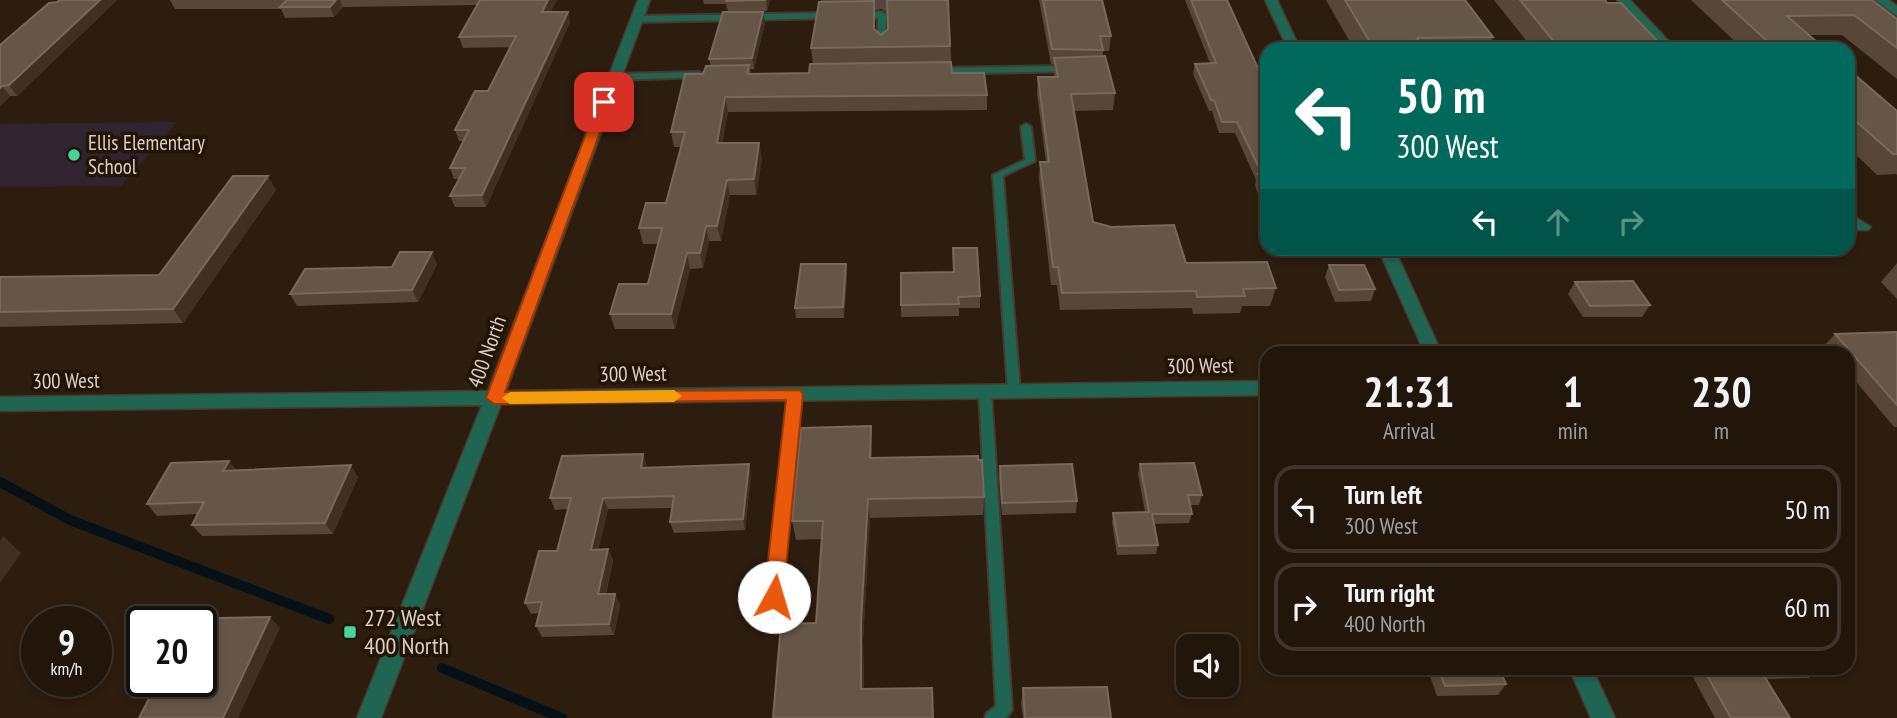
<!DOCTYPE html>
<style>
:root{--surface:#22160b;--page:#2e2319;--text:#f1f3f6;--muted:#a29f9d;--line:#3f352c}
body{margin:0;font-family:"PT Sans Narrow",sans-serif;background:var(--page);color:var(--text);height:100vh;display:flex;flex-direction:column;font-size:26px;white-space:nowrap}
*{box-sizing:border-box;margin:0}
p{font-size:23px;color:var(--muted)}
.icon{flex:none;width:38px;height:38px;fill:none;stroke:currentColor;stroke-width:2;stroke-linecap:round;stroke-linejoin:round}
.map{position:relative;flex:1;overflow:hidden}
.sheet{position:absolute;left:1260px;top:346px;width:595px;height:329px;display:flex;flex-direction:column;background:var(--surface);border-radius:21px;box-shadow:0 4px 10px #0003,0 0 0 2px var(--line)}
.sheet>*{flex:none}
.banner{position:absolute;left:1260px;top:42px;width:595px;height:214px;border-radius:21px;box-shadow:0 4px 10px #0003,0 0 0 2px var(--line);background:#00695c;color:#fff;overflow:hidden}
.buttons{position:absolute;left:1176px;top:634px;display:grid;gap:14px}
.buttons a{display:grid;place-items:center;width:63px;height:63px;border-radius:14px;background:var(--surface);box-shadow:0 4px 10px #0003,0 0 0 2px var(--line);font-size:35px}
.speed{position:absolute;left:21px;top:606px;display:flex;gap:14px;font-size:35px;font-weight:700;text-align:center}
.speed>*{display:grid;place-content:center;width:91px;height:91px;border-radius:50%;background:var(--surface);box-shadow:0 4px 10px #0003,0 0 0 2px var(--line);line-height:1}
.speed small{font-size:18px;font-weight:400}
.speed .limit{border:4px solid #111;border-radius:10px;background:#fff;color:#111}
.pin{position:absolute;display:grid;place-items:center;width:60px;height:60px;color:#fff;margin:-30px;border-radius:14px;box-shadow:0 4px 10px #0006}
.me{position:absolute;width:77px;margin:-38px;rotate:6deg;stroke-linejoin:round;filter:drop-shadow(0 0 5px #0008)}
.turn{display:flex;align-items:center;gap:24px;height:147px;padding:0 21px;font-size:32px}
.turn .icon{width:91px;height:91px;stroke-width:2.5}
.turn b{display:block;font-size:49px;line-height:60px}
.lanes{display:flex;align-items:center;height:66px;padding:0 21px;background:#0003;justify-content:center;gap:35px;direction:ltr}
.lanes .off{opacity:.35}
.eta{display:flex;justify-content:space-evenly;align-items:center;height:119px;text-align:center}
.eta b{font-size:42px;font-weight:800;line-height:49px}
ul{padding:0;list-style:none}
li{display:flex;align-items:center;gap:21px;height:88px;margin:0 14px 10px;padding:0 7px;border:4px solid var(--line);border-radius:21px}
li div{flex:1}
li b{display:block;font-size:26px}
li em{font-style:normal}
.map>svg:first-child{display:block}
.education{fill:#312330}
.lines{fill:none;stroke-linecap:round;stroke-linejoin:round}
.stream{stroke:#051117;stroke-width:10}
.service-casing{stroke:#49392c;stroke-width:4}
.minor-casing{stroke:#49392c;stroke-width:3}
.service{fill:#206452;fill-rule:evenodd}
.minor{fill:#206452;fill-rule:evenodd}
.wall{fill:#584738;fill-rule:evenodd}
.shaded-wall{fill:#413021}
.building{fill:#665647;stroke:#78695b;stroke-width:2}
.route{fill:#ea580c;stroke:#983908;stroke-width:2}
.slow{fill:#f59e0b}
.poi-dot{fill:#46d49e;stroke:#231406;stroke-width:2.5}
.labels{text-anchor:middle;stroke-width:7;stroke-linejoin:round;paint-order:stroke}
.poi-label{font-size:21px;fill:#dacfc6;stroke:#231406;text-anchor:start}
.street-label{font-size:21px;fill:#dacfc6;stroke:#231406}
.near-poi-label{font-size:24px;fill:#dacfc6;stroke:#231406;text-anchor:start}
</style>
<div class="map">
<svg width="1897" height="718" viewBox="0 0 1897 718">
<rect width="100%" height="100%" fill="#2d1d0f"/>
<!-- education -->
<path class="education" d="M177 122 121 186 0 187V124Z"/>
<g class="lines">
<!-- stream -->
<g class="stream">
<path d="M0 482 70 520 329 619"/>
<path d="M442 668 562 718"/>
</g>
<!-- service casing -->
<g class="service-casing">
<g id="service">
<path d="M861 12H882L886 15 885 51 878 49V18L858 17 857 15Z"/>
<path d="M833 13 836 14V18L637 22 633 19 637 16Z"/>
<path d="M1070 66 1075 69 1073 71 938 74 933 71 938 68Z"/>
<path d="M699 72 702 73V77L614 80 609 77 614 74Z"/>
<path d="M1026 124 1031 127 1035 161 1003 176 1020 391 1018 394H1010L1008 391 993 175 1025 160 1021 127Z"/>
<path d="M985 387 989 389 991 392 1012 710 1006 718H985L987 713 996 706 979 392 981 389Z"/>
<path d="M795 389 799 391 801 394 781 597 779 602 774 604 769 602 767 597 789 394 791 391Z"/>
</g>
</g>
<!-- minor casing -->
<g class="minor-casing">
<g id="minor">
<path d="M638 0H650L506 391 1267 381V395L501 404 381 718H357L482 405 0 411V397L488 391Z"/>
<path d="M1265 0H1277L1300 49H1288Z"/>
<path d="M1617 0H1630L1676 49H1663Z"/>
<path d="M1875 0H1889L1897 6V16Z"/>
<path d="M1848 213 1871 227 1868 230H1858L1848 225Z"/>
<path d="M1378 248H1394L1442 354H1425Z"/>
<path d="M1569 668H1592L1615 718H1591Z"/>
</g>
</g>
<!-- service -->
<use href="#service" class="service"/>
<!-- minor -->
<use href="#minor" class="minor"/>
</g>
<!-- wall -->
<g class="wall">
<path d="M60 0H117L17 96H10L0 106V45Z"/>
<path d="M170 0H557L550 12H568L570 22 486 207H455L450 196 459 179H454L450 168 464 141H459L455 130 488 91 510 47 463 48 459 37 477 5 343 7 334 17 285 18 281 9H175Z"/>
<path d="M703 0H770L767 11 728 12 726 4H704Z"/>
<path d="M821 0H948L952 73 987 95V110L728 112 722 143 762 158 756 195H730L721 241H709L703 268 690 269 675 329H615L610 314 648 284 658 244H643L639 228 666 203 681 147H674L671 132 703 74 711 66 709 59 765 23 754 69H750L751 74 809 73 813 64 811 48ZM882 9 887 13 888 29 881 35 875 30V10Z"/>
<path d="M1039 0H1102L1111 36 1109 51H1103V56L1115 93 1113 110 1073 111 1093 222 1186 263 1276 288 1270 306H1242L1240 313 1193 314 1192 308 1060 310 1057 285H1051L1039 179 1040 162H1046L1037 94 1038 77H1054V64H1051Z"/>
<path d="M1185 0H1227L1267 88V211H1264L1255 185 1256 180 1235 133H1219L1212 111H1209L1193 74 1195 64 1210 63Z"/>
<path d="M1326 0H1465L1493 37 1488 49H1354Z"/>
<path d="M1494 0H1605L1665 49H1533Z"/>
<path d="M1691 0H1872L1897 19V79L1842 35H1809L1825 49H1743Z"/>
<path d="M1848 69 1897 111V175L1896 174 1877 175 1848 147Z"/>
<path d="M276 190 183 323 0 327V277L159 275Z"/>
<path d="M953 248 980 296V308H959V316L901 317V273L953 272Z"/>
<path d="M1897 263V299L1881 282Z"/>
<path d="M437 264 418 302 297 306 290 294Z"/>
<path d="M1329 265 1375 289 1371 301 1335 302 1325 277Z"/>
<path d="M847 275 844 318H796L795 308Z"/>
<path d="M1575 282 1650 305 1642 317H1583L1568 294Z"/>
<path d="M1897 332V427H1894L1848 372V354H1832L1825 345 1835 334Z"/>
<path d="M1555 347 1604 354H1551Z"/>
<path d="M871 426 872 445V458L984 497 983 515 870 518 863 640 864 689 773 718 816 623 822 539 796 540 792 521Z"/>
<path d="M643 454 647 467 751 475 745 530 674 533 670 522 672 508 608 509 598 549H608L613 560 606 594H615L620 605 614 635 542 637 536 626 539 613 531 614 525 603 557 551 568 509 555 510 550 498Z"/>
<path d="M1140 464 1202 495 1199 505H1190L1192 514 1189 523 1154 524 1158 545 1156 554 1117 555 1112 522 1113 513 1145 512 1138 474Z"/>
<path d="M1000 466 1077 501 1076 513 1002 515 999 478Z"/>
<path d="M236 470 358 477 333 534 202 536 192 525 198 514 157 516 147 504Z"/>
<path d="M1427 668H1499L1506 684 1498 695 1437 696Z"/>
<path d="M1688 668H1821L1809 678 1767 679 1790 718H1715Z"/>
<path d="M1023 688 1111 718H1023L1021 703Z"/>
</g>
<!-- shaded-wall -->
<g class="shaded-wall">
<path d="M100 0H117L17 96 9 85Z"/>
<path d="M336 0H340L343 7 334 17 330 7Z"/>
<path d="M548 0H557L545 23 542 12Z"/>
<path d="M766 0H770L767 11Z"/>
<path d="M568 12 570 22 486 207 482 195Z"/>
<path d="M763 12 765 23 754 69 752 58Z"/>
<path d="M2 86 10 96 0 106V88Z"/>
<path d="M725 97 728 112 720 159 717 143Z"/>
<path d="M759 143 762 158 756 195 754 179Z"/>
<path d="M268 176 276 190 183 323 173 309Z"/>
<path d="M727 180 730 195 721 241 717 226Z"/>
<path d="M706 226 709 241 703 268 700 253Z"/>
<path d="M432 252 437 264 418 302 412 290Z"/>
<path d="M687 253 690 269 675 329 671 314Z"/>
<path d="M846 264 847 275 844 318 843 307Z"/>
<path d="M871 426 872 445 871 477 870 458Z"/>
<path d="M643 454 647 466 644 479 641 468Z"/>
<path d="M229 461 238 472 223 471Z"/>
<path d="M749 464 751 475 745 530 743 519Z"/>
<path d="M351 465 358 477 333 534 325 523Z"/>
<path d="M603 498 608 509 596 561 591 550Z"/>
<path d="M868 499 870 518 863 640 864 706 861 689V622Z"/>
<path d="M3 536 21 553 0 583V541Z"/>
<path d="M608 549 613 560 603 605 598 594Z"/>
<path d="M615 594 620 605 614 635 609 624Z"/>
<path d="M270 617 280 628 238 718H223Z"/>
</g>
<!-- building -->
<g class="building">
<path d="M60 0H100L9 85 2 86 0 88V45L49 3 57 2Z"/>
<path d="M287 0H336L330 7H280Z"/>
<path d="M480 0H548L542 12H568L482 195 450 196 465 168H450L469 130H455L475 91H488L516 36 459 37Z"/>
<path d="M726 0H766L726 1Z"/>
<path d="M887 0H948L950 46 811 48 819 2 874 1V29L881 35 888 29Z"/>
<path d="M1043 0H1102L1111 36H1100L1103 50 1052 49Z"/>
<path d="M1191 0H1227L1267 88V199L1258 174H1262L1237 122H1222L1214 100H1211L1195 64 1216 63Z"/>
<path d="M1345 0H1465L1493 37 1417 38 1423 49H1374Z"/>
<path d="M1520 0H1605L1607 3H1621L1665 49H1560Z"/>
<path d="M1722 0H1872L1897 19V48L1854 15 1787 16 1825 49H1776Z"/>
<path d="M723 12H763L752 58 709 59Z"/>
<path d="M1105 56 1115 93 1071 94 1093 222 1111 227 1174 225 1186 263 1267 262 1276 288 1243 289 1245 296 1197 297 1196 291 1062 293 1058 267H1053L1040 162H1049L1038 77H1058L1054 58Z"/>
<path d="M951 62 952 73H984L987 95 725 97 717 143H759L754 179 727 180 717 226H706L700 253H687L671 314H610L619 284H648L662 228H639L646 203H666L685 132H671L685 74H703L706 66 749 65 747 74 809 73 810 64Z"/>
<path d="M1848 69 1897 111V154H1893L1848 114Z"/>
<path d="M233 176H268L173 309 0 312V277L159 275Z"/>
<path d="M953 248H977L980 296 958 297 959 304 901 305V273L954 272Z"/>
<path d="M400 252H432L412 290 290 294 305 269 392 267Z"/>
<path d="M801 264H846L843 307 795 308Z"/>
<path d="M1329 265H1364L1375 289 1339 290Z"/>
<path d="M1633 281 1650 305 1590 306 1575 282Z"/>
<path d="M1897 332V405L1835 334Z"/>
<path d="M1599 346 1604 354H1559L1555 347Z"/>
<path d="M871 426 870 458 978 456V460H982L984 497 868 499 861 622V689L932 688 933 718H773L781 624 816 623 823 521H792L801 428Z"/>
<path d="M643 454 641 468 749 464 743 519 670 522 674 496 603 498 591 550 608 549 598 594H615L609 624 536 626 542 602 525 603 539 551H557L571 498H550L562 456Z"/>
<path d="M229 461 223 471 351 465 325 523 192 525 204 502 147 504 171 463Z"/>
<path d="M1194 463 1202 495H1188L1192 514H1152L1158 545 1119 546 1113 513 1149 512 1140 464Z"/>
<path d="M1072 464 1077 501 1002 503 1000 466Z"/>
<path d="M270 617 223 718H139L158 681H201V652L219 618Z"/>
<path d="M1438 668H1499L1506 684 1445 686Z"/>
<path d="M1703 668H1811L1761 671 1790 718H1731Z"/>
<path d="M1107 687 1111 718H1025L1023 688Z"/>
</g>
<!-- route -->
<path class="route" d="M604 98 611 102 505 392 800 390 803 394 783 597 780 603 774 605 767 603 764 597 786 400 494 404 486 398 598 102Z"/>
<!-- slow -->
<path class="slow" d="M674 390 682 396 674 402 510 404 502 398 510 392Z"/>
<!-- markers -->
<g class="poi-dot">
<circle cx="74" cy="155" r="7"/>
<rect x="343" y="625" width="14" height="14" rx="3.5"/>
</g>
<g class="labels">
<!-- poi labels -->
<g class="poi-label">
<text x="88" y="150">Ellis Elementary<tspan x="88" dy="24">School</tspan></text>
</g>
<!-- street labels -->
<g class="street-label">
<text transform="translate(487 352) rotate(-70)" y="7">400 North</text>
<text transform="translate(1200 366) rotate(-1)" y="7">300 West</text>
<text transform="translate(633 374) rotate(-1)" y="7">300 West</text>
<text transform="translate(66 381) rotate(-1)" y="7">300 West</text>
</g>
<!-- near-poi labels -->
<g class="near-poi-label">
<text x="364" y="626">272 West<tspan x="364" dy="28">400 North</tspan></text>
</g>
</g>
</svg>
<div class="buttons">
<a><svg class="icon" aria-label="sound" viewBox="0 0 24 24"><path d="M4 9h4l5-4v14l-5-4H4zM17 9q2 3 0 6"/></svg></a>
</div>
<div class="speed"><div>9<small>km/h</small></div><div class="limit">20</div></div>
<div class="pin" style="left:604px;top:102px;background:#d93025"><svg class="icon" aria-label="arrive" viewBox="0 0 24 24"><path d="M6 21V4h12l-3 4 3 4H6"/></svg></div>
<svg class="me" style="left:774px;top:597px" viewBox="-20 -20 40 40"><circle r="19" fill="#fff"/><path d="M0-13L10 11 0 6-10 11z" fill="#ea580c"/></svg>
<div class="banner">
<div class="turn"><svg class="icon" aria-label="left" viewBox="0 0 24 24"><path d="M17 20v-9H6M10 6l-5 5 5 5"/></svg><div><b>50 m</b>300 West</div></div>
<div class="lanes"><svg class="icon" aria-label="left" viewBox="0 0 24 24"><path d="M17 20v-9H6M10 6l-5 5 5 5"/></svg><svg class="icon off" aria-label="ahead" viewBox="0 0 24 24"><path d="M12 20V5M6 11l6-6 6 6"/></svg><svg class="icon off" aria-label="right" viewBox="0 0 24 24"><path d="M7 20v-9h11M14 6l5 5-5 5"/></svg></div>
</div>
<section class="sheet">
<div class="eta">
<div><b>21:31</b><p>Arrival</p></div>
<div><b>1</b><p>min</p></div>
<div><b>230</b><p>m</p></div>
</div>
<ul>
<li><svg class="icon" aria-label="left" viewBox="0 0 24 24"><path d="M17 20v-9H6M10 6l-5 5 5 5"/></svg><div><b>Turn left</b><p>300 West</p></div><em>50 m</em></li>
<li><svg class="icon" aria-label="right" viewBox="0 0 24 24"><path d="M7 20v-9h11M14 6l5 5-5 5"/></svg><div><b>Turn right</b><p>400 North</p></div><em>60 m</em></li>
</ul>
</section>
</div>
